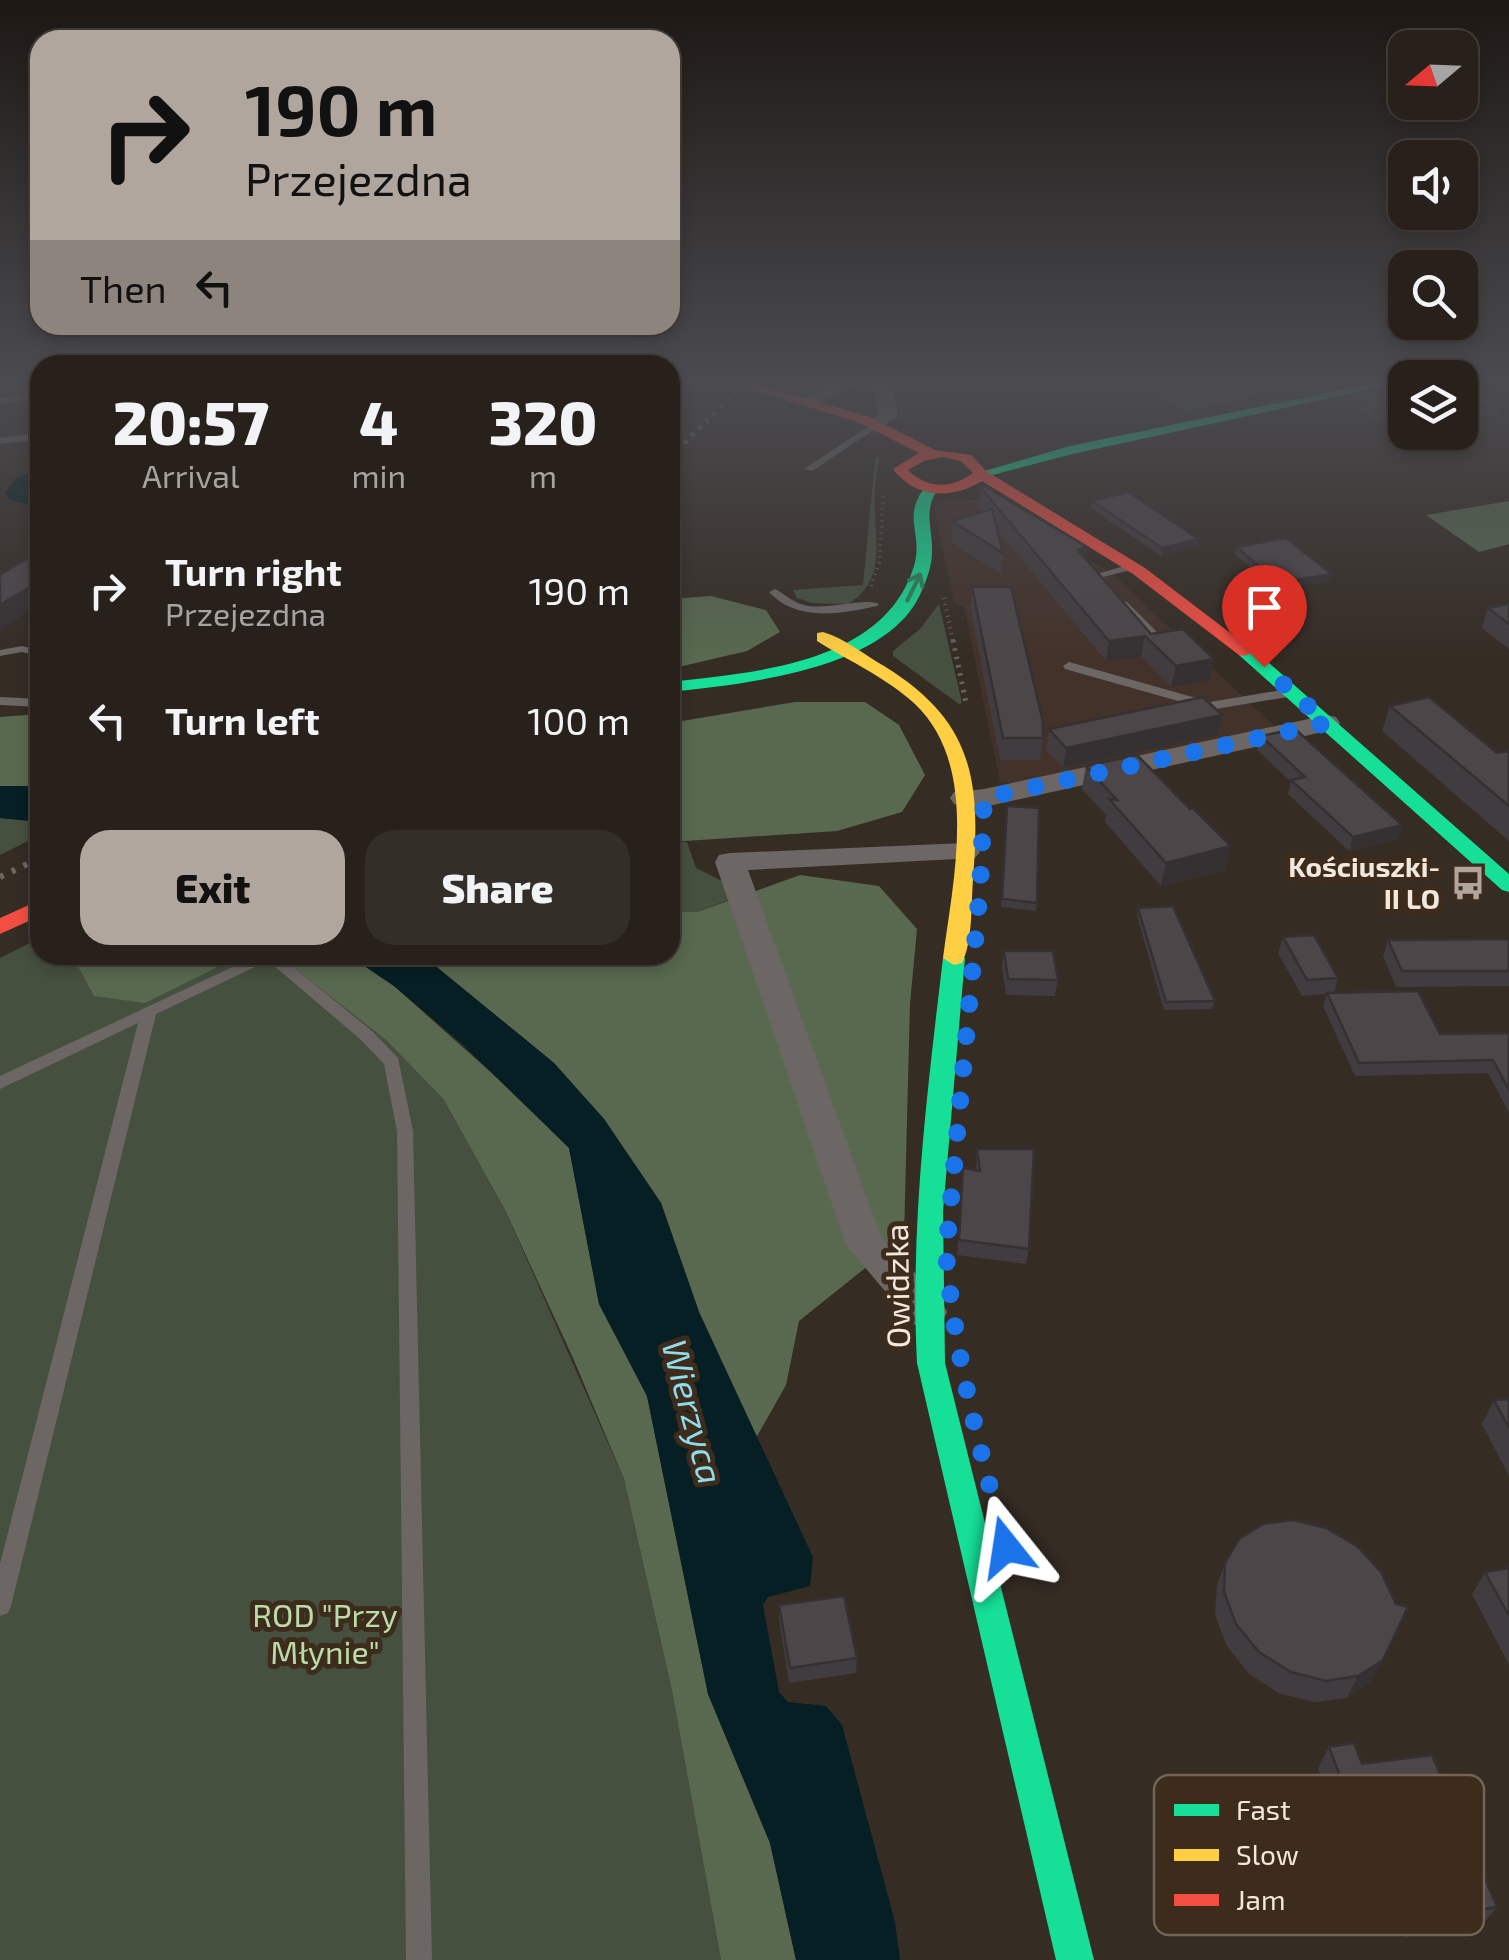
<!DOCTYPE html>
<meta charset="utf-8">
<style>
:root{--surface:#28211b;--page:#342e28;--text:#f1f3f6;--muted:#a5a3a3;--line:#443e3a;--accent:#b0a69d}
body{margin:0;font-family:"Exo 2",sans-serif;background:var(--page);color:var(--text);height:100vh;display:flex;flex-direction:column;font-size:38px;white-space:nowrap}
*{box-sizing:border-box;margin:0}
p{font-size:32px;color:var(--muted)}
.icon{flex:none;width:55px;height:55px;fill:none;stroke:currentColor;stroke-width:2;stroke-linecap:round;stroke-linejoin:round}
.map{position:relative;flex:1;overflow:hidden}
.side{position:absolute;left:30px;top:355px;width:650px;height:610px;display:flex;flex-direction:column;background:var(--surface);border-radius:30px;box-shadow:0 5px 15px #0003,0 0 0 2px var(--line)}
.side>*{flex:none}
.guide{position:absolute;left:30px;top:30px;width:650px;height:305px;border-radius:30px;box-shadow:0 5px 15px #0003,0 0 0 2px var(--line);background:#b0a69d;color:#111;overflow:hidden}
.needle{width:65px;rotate:251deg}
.tools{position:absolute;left:1388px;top:30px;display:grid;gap:20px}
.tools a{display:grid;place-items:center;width:90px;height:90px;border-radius:20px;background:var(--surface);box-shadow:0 5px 15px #0003,0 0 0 2px var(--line);font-size:50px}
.pin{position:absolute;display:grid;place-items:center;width:85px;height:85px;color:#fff;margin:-102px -42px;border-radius:50% 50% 50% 0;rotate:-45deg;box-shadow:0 0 10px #0007}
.pin .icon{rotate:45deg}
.me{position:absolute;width:110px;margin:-55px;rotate:345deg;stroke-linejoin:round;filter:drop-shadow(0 0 8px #0008)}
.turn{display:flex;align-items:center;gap:35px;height:210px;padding:0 50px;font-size:45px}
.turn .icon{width:130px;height:130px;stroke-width:2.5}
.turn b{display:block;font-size:70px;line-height:85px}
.then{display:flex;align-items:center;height:95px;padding:0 50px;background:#0003;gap:20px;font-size:38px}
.eta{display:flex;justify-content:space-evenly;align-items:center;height:170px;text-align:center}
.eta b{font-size:60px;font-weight:800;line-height:70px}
.cta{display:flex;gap:20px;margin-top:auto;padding:20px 50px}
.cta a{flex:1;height:115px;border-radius:30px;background:var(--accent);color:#111;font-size:40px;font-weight:800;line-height:115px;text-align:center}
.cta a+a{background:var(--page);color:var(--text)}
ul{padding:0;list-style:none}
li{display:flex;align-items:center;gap:30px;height:130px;padding:0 50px}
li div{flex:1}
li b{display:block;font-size:38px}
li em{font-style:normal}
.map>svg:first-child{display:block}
.education{fill:#43322a}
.green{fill:#46503f}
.forest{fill:#58694f}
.water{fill:#051f24}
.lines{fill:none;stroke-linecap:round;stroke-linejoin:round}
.path-far1{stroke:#68635f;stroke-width:4;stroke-dasharray:1 5;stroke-linecap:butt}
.path{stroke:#68635f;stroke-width:5;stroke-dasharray:2.5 6;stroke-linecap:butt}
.lane{fill:#6c6764;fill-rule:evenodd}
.street{fill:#6c6764;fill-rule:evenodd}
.fast{fill:#16e098;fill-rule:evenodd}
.slow{fill:#ffcf43;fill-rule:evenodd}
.jam{fill:#f24e42;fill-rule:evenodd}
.rail-far1{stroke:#6f6864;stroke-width:5;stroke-dasharray:4 6;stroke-linecap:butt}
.rail{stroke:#6f6864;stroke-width:6;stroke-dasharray:4 9;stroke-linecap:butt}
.wall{fill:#413c3f}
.shaded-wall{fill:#353133}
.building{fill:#4c4649;stroke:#353133;stroke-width:2.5}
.oneway{stroke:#2a865a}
.route{stroke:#1a73e8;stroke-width:18;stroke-dasharray:0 32.4}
.labels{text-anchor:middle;stroke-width:10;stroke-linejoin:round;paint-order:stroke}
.poi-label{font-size:28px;font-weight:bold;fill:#f3e8de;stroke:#3d2c1c;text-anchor:end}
.near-street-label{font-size:32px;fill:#f3e8de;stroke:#3d2c1c}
.near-park-label{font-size:32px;fill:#b9dca9;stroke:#3d2c1c}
.near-water-label{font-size:35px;font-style:italic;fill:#8fdcec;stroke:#3d2c1c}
.key{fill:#3d2c1c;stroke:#746456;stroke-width:2.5}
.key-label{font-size:28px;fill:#f3e8de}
</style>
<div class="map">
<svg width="1509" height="1960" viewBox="0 0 1509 1960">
<rect width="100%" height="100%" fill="#352c24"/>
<!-- education -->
<path class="education" d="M991 499 1115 576 1275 727 1020 784 1000 782 964 607 954 603 934 507 940 501Z"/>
<!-- green -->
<g class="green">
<path d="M1139 384H1239L1259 395 1186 411Z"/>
<path d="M880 456C876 473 874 494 875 512 876 547 884 582 848 604L812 603 797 598 793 590 863 585 875 460Z"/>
<path d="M939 604 962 703 959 704 893 656V651L920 629Z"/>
<path d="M0 818 40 822V835L0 855Z"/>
<path d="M670 842H687L696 868 726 883 729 900 696 912H670Z"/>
<path d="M40 938V955H80L75 961 200 975 242 955H278L387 1041 444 1100 505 1210 624 1479 672 1691 721 1960H0V958Z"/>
</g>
<!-- forest -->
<g class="forest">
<path d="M1509 501V544L1479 552 1426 515Z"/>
<path d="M711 596 766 610 780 632 747 651 670 669V599Z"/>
<path d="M795 702H865L899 725 925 775 902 812 837 831 670 842V723Z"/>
<path d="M40 714V786H0V717Z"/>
<path d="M800 875 879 886 917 929 910 1004 904 1237 799 1321 786 1385 756 1438 699 1312 661 1203 604 1119 554 1063 422 955H670V912H697Z"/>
<path d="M80 955H242L145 1003 94 996 75 961Z"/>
<path d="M278 955H348L394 986 522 1100 569 1148 599 1304 647 1396 708 1694 770 1843 796 1960H721L672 1691 624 1479 573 1358 505 1210 444 1100 387 1041Z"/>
</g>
<!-- water -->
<g class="water">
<path d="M40 468V508L8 499 5 492 15 479Z"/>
<path d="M0 786H40V822L0 818Z"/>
<path d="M348 955H422L554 1063 604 1119 661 1203 699 1312 813 1557 810 1586 768 1597 763 1605 779 1692 788 1702 826 1706 842 1725 895 1922 900 1960H796L770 1843 708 1694 647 1396 599 1304 569 1148 461 1043 394 986Z"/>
</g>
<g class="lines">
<!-- path-far1 -->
<g class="path-far1">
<path d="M871 586 879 563 884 492"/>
<path d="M944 598 953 642"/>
</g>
<!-- path -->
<path class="path" d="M953 640 966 703"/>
<!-- lane -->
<g class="lane">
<path d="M40 392V398L0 404V398Z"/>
<path d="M875 422 880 425 878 427 812 471 804 469Z"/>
<path d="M40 433V439L0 444V438Z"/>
<path d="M1131 564 1136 567 1135 569 1103 577 1108 584 1107 586H1099L1090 576Z"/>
<path d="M775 589C785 594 792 602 804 605 827 611 863 597 879 604L877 606C841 614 797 622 769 592Z"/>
<path d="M1123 601 1127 602 1156 631V635H1148L1117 604Z"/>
<path d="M22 646 40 650V656L22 652 0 656V650Z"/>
<path d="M1069 662 1210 702 1293 688 1299 692 1293 696 1210 710 1065 669 1063 666Z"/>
<path d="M0 697 40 699V707L0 705Z"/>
<path d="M258 955 280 956 372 1031 398 1058 413 1131 432 1960H406L397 1131 384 1064 360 1039 272 964 259 965 156 1014 11 1606 8 1613 0 1616V1564L138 1023 0 1089V1076Z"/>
</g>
<!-- street -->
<g class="street">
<path d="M830 384H857L815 405 808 407 798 401Z"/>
<path d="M872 384H893L898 417 875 431 865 425 878 415Z"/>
<path d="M1327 715 1336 717 1340 723 1336 729 984 807 954 804 950 798 954 792 984 789Z"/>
<path d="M965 843 975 846 980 852 975 858 748 870 881 1237 941 1300 947 1312 941 1324 927 1328 913 1324 846 1245 715 862 719 855 730 853Z"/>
</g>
<!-- fast -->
<g class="fast">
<path d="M1368 384H1395L1072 454 981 478 974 474 1070 446Z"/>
<path d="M927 485 939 488C922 511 933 527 932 553 932 565 927 579 922 590 891 670 743 684 670 692V682C756 672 884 664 914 566 924 533 900 516 927 485Z"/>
<path d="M1245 646 1251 647 1509 874V892L1502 890 1239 655 1236 651Z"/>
<path d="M954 951 965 958 943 1211 945 1363 1094 1960H1056L917 1363C910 1227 927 1093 943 958Z"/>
</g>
<!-- slow -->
<path class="slow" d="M823 632C844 638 865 655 884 666 973 721 981 779 973 879 971 904 973 941 962 963L954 965 943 958C953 880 980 766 915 704 887 678 849 661 817 641V633Z"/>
<!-- jam -->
<g class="jam">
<path d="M732 384H754L868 416 935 450 971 455 986 471 1145 568 1254 651 1245 656 1239 655 1133 574 982 481C952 500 914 498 893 469L919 453 858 422ZM943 457 961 461 973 473C952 489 927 489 908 470L924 461Z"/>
<path d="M40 900V916L0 934V918Z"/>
</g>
<!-- rail-far1 -->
<path class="rail-far1" d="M670 457 744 384"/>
<!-- rail -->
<path class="rail" d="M0 877 40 858"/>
</g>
<!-- wall -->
<g class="wall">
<path d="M1405 384V423L1385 425 1347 404 1349 396Z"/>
<path d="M1460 384H1504L1479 390 1500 406 1498 415 1460 418Z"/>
<path d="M981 488 1087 547 1085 558 1151 634 1214 659 1210 680 1171 687 1141 656 1106 661 997 530 1003 553 1001 574 951 542 952 521 983 512 979 508Z"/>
<path d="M1092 501 1198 539 1197 546 1161 556 1091 508Z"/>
<path d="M1237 547 1332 574 1330 581 1275 590 1235 554Z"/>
<path d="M972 587 1043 738 1040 760H1000L970 607Z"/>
<path d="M1509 604V649L1482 628 1488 608Z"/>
<path d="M1390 706 1497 753 1509 751V841L1382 731Z"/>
<path d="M1049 729 1218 735 1063 768 1046 750Z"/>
<path d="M1261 736 1402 825 1398 839 1349 851 1288 794 1291 782 1257 750Z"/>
<path d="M1086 766 1190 809 1231 846 1225 870 1161 886 1105 822 1106 815 1082 789Z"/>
<path d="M1006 813 1037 903 1036 911 1001 907Z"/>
<path d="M1138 908 1215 1001 1212 1009 1164 1010 1137 916Z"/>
<path d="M1283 937 1338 978 1334 993 1440 1034 1509 1033V1113L1488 1073 1355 1076 1323 1006 1327 994 1302 996 1278 953Z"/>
<path d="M1509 939V986L1396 987 1383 956 1388 940Z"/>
<path d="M1004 951 1058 980 1055 996 1006 995 1002 967Z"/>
<path d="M977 1149 1029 1249 1026 1264 957 1255 963 1168 976 1170Z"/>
<path d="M1509 1399V1476L1482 1424 1494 1400Z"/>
<path d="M1225 1563 1371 1681 1347 1698 1315 1702 1280 1694 1249 1674 1227 1646 1215 1615 1217 1585Z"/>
<path d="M1509 1568V1665L1472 1594 1485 1572Z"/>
<path d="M779 1605 857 1658 856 1673 789 1683 779 1620Z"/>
<path d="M1329 1747 1362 1764 1497 1907 1481 1926 1405 1937 1368 1838 1345 1840 1318 1768Z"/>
</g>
<!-- shaded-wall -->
<g class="shaded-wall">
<path d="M1471 384H1504L1469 392Z"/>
<path d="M1198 539 1197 546 1161 556 1162 548Z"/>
<path d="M1087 547 1084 566 1078 550Z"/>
<path d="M1332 574 1330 581 1275 590 1277 583Z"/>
<path d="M40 581V605L0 630V605Z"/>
<path d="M1145 636 1141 656 1106 661 1109 641Z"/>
<path d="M1214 659 1210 680 1171 687 1176 666Z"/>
<path d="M1222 715 1218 735 1063 768 1066 748Z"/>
<path d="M1402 825 1398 839 1349 851 1353 837Z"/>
<path d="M1231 846 1225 870 1161 886 1166 863Z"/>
<path d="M1383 1660 1371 1681 1347 1698 1358 1676Z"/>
</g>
<!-- building -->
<g class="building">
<path d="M1397 384H1405V415L1387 416 1349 396 1392 387Z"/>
<path d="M1460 384H1472L1500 406 1460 410Z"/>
<path d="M984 486 1087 547 1078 550 1151 634 1183 629 1214 659 1176 666 1145 636 1109 641 981 488Z"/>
<path d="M1128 492 1198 539 1162 548 1092 501Z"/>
<path d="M992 509 1003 553 952 521Z"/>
<path d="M1286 538 1332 574 1277 583 1237 547Z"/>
<path d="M40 551V581L0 605V575Z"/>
<path d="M972 587H1011L1043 722V738H1003Z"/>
<path d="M1509 604V624L1488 608Z"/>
<path d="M1203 697 1222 715 1066 748 1049 729Z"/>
<path d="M1429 697 1497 753 1509 751V806L1390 706Z"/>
<path d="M1295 729 1402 825 1353 837 1291 780 1305 777 1261 736Z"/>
<path d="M1137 755 1190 809 1193 808 1231 846 1166 863 1109 799 1117 800 1086 766Z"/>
<path d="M1007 806 1039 808 1037 903 1002 899Z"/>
<path d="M1173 906 1215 1001 1166 1002 1138 908Z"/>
<path d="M1314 935 1338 978 1307 980 1283 937Z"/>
<path d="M1509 939V971H1402L1388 940Z"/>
<path d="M1004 951H1053L1058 980 1008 979Z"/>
<path d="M1418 991 1440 1034 1509 1033V1090L1493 1060 1359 1063 1327 993Z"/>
<path d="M977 1149H1034L1029 1249 959 1240 963 1168 980 1171Z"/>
<path d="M1509 1399V1428L1494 1400Z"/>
<path d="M1293 1520 1326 1528 1357 1546 1381 1572 1396 1604 1408 1607 1383 1660 1358 1676 1326 1681 1291 1672 1259 1652 1236 1624 1224 1592 1225 1563 1239 1539 1263 1524Z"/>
<path d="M1509 1568V1616L1485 1572Z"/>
<path d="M844 1596 857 1658 790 1668 779 1605Z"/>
<path d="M1354 1743 1362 1764 1432 1755 1497 1907 1420 1918 1380 1818 1357 1821 1329 1747Z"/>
</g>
<!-- one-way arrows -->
<defs><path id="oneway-shaft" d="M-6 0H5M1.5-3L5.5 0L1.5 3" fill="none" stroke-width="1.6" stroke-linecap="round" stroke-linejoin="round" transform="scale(2.5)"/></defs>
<use class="oneway" href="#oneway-shaft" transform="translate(914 587) rotate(-64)"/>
<!-- sky -->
<linearGradient id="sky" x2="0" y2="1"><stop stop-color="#1d1814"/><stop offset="0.58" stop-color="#4b4b50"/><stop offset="1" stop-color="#4b4b50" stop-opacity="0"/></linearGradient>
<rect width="1509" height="659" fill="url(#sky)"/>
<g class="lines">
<!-- route -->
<path class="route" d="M1006 1547C980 1451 954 1352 946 1253L980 889 984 798 1327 723 1264 667"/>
</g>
<!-- icons -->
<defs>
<g id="bus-bare" transform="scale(2.7)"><path d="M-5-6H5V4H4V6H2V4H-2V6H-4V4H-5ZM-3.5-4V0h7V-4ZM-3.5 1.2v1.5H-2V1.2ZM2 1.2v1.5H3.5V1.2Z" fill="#b0a69d" stroke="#3d2c1c" stroke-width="2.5" paint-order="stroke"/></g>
</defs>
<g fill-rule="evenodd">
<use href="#bus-bare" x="1468" y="883"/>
</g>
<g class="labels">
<!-- poi labels -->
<g class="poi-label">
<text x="1440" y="877">Kościuszki-<tspan x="1440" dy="32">II LO</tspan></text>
</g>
<!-- near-street labels -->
<g class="near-street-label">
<text transform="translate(898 1286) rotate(-91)" y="11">Owidzka</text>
</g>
<!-- near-park labels -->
<g class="near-park-label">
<text x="325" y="1627">ROD "Przy<tspan x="325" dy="37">Młynie"</tspan></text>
</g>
<!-- near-water labels -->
<g class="near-water-label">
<text transform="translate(692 1412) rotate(75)" y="12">Wierzyca</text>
</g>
</g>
<!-- legend -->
<rect x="1154" y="1775" width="330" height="160" rx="15" class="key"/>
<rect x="1174" y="1804" width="45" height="12" fill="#16e098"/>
<rect x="1174" y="1849" width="45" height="12" fill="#ffcf43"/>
<rect x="1174" y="1894" width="45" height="12" fill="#f24e42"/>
<g class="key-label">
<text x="1236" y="1820">Fast</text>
<text x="1236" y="1865">Slow</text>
<text x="1236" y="1910">Jam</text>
</g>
</svg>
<div class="tools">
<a><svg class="needle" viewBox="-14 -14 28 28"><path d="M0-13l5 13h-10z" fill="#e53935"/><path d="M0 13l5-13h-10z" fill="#a5a3a3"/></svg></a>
<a><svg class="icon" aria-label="sound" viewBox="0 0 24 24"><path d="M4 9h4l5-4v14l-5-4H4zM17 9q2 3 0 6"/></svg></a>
<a><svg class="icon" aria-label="search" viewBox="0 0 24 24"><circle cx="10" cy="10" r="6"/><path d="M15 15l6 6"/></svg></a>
<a><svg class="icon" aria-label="layers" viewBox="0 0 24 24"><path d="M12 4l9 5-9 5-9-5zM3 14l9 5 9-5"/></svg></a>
</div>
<div class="pin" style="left:1264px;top:667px;background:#d93025"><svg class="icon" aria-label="arrive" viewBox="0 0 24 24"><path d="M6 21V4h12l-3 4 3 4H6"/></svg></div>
<svg class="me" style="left:1006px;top:1547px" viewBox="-20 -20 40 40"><path d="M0-17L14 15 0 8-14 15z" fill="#1a73e8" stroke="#fff" stroke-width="4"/></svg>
<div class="guide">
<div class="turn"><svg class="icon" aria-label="right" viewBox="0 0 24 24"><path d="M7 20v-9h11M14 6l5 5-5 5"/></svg><div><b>190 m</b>Przejezdna</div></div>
<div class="then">Then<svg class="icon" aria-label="left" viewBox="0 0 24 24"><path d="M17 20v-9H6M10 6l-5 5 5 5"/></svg></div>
</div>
<section class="side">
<div class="eta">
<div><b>20:57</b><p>Arrival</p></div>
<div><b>4</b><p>min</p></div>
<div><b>320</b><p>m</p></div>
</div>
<ul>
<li><svg class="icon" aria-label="right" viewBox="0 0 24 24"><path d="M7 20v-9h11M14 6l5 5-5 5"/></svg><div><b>Turn right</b><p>Przejezdna</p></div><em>190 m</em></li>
<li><svg class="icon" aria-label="left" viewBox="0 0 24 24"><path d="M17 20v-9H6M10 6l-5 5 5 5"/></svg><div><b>Turn left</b></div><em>100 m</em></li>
</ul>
<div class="cta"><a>Exit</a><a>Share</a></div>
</section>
</div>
